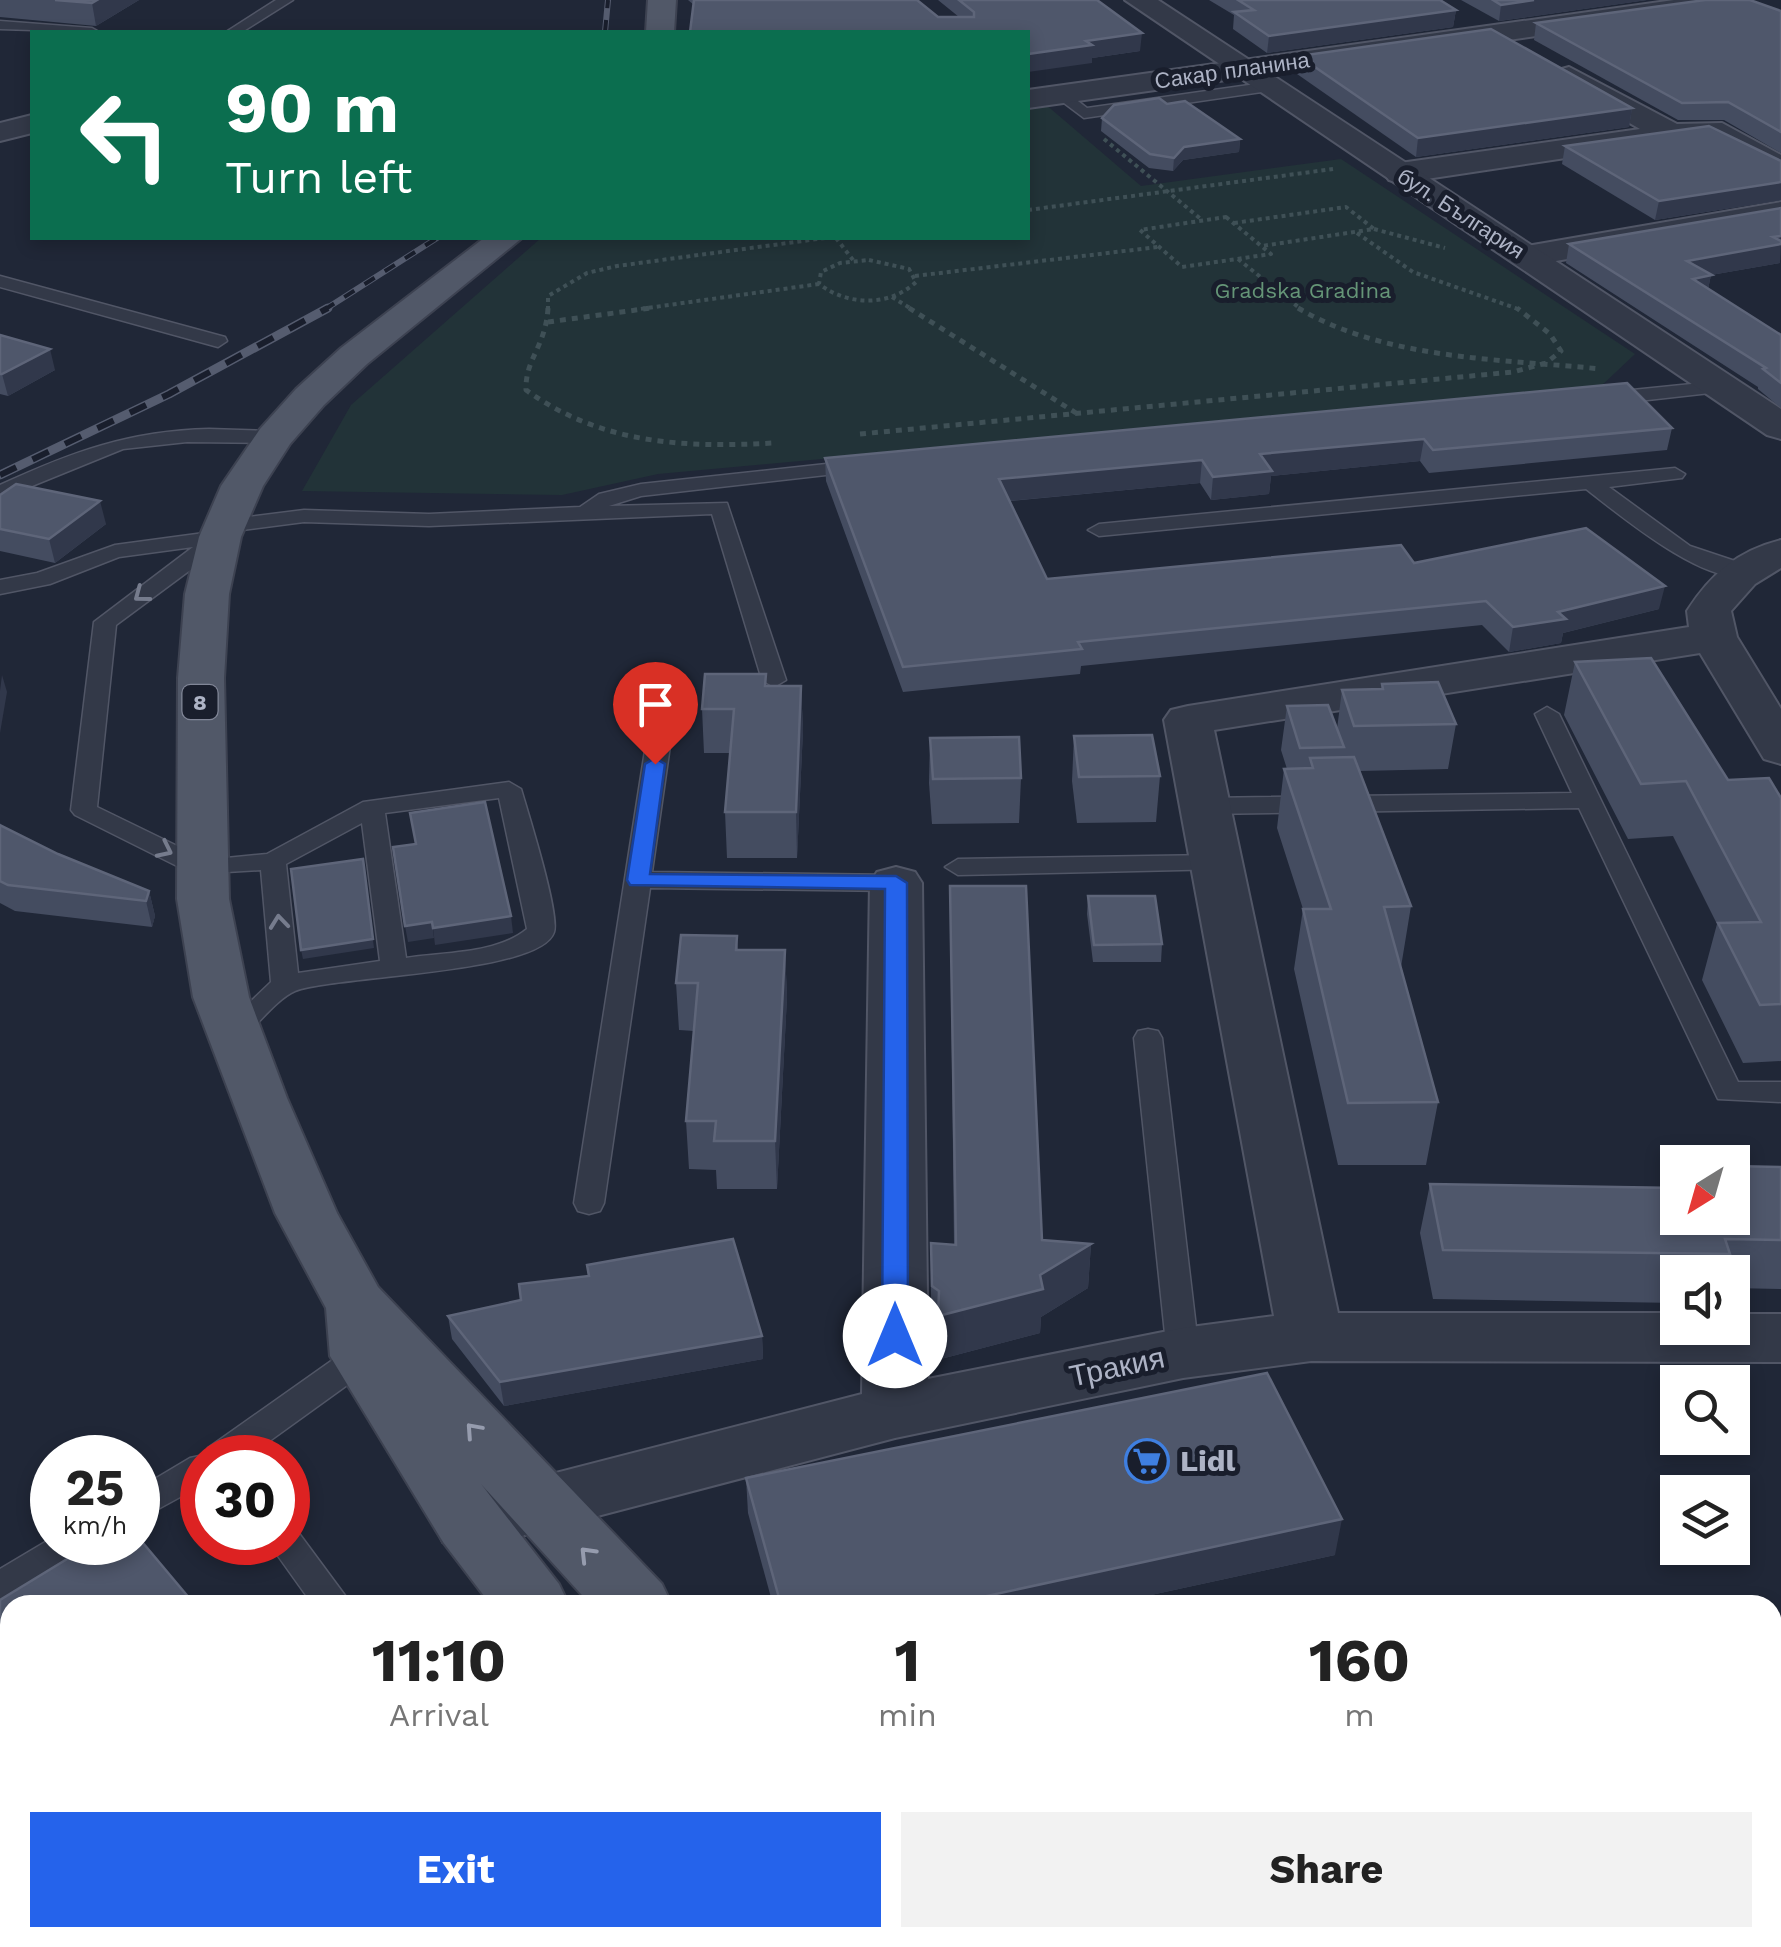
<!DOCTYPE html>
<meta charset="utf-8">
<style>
:root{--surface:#fff;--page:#f2f2f2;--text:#222;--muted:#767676;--accent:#2563eb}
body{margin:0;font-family:"Work Sans",sans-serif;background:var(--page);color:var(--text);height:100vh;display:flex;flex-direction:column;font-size:38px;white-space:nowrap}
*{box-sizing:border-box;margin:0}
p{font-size:32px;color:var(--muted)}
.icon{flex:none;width:55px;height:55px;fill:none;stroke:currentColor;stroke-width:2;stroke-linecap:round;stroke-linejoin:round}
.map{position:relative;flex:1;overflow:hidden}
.sheet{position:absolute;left:0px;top:1595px;width:1782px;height:352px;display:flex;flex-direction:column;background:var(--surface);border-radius:30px 30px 0 0;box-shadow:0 5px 15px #0003}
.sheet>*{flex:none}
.banner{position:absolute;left:30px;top:30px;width:1000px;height:210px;border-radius:0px;box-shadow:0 5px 15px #0003;background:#0b6e4f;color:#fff;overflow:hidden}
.needle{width:65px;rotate:217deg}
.tools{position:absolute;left:1660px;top:1145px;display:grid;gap:20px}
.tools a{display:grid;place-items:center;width:90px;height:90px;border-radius:0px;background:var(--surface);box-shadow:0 5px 15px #0003;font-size:50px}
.speed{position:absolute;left:30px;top:1435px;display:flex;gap:20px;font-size:50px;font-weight:700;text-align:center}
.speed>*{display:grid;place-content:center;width:130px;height:130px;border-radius:50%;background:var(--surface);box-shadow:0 5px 15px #0003;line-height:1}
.speed small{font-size:25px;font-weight:400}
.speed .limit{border:15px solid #d22;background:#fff;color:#111}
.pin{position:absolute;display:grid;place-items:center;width:85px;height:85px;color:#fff;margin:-102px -42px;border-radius:50% 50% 50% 0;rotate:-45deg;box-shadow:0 0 10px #0007}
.pin .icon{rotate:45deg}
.me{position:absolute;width:110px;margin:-55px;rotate:0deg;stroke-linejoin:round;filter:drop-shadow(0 0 8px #0008)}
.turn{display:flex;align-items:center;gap:35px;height:210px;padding:0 30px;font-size:45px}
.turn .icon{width:130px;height:130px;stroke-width:2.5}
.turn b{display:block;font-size:70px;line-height:85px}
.eta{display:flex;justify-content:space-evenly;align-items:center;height:170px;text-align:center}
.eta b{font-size:60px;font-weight:700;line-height:70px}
.primary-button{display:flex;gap:20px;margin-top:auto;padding:20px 30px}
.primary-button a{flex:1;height:115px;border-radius:0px;background:var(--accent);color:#fff;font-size:40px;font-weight:700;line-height:115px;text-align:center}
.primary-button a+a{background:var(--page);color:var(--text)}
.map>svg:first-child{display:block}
.green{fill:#223338}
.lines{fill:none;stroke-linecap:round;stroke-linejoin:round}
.service-casing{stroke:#515666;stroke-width:3}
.minor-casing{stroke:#515666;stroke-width:4}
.tertiary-casing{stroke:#515666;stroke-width:4}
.primary-casing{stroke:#3d4251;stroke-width:4}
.path-far1{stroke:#3f5056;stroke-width:4;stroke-dasharray:4 4;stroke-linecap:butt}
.path{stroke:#3f5056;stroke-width:5;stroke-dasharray:6 6;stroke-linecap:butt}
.service{fill:#333948;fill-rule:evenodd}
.minor{fill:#333948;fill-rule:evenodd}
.tertiary{fill:#333948;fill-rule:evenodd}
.primary{fill:#515868;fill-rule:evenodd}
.rail-far1-casing{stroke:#555c6f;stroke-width:6}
.rail-casing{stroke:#555c6f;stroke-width:9}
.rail-far1{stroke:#191e2c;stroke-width:4;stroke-dasharray:12;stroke-linecap:butt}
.rail{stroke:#191e2c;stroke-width:6;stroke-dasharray:18;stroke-linecap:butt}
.wall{fill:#444c60}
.shaded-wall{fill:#31384b}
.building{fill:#4f576b;stroke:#5e6579;stroke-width:2.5}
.oneway{stroke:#767c8d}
.oneway2{stroke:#969cae}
.route{fill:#2563eb;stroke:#184099;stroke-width:2.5}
.labels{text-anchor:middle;stroke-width:10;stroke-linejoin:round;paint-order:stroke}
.far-street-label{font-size:22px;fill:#adb3c5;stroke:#191e2c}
.far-park-label{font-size:22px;fill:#659577;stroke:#191e2c}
.shield{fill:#191e2c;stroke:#818697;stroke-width:2.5}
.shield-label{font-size:22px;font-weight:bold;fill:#adb3c5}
.near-street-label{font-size:30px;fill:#adb3c5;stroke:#191e2c}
.near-poi-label{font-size:30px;font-weight:bold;fill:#adb3c5;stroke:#191e2c;text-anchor:start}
</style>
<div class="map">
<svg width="1781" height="1947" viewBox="0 0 1781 1947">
<rect width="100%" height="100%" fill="#202737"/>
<!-- green -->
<path class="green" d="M1044 103 1141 186 1341 159 1635 354 1599 388 658 474 562 495 302 491 351 405 541 238H1028V106Z"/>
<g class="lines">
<!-- service casing -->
<g class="service-casing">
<g id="service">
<path d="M276 0H293L242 32H226Z"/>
<path d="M0 21 92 28 99 32 0 29Z"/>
<path d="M1270 82 1278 87 1275 90 1084 118 1052 94 1065 91 1087 108Z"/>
<path d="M0 276 225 337 227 341 218 347 0 287Z"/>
<path d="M1721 381 1728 383V391L1603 405 1593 399 1603 393Z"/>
<path d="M209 429 274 431 284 437 274 443 187 442 123 449 0 499V485C72 452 128 431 209 429Z"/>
<path d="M863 460 870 462V470L641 496 609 506 727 503 786 680 774 687 762 680 712 514 429 526 304 522 226 532 231 537 228 542 116 625 97 807 206 860 267 854 363 802 509 782 521 789C528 813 560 914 554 932 541 974 338 975 295 991 278 998 258 1024 244 1037H224L220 1031 271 982 261 870 193 874 75 815 71 810 94 622 193 547 119 557 50 584 0 594V580L37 573 115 545 219 531 214 526 225 520 304 510 429 514 580 507 599 494 641 484ZM499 798 527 929C497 954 445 952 406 958L385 813ZM362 823 380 961 298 973 286 864Z"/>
<path d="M1675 468 1685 474 1682 478 1609 487 1690 546 1750 566 1753 571 1750 576C1705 587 1620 515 1586 489L1099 536 1088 530 1099 524Z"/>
<path d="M1547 707 1559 714 1738 1082H1781V1102L1718 1099 1579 808 1205 814 1192 806 1205 798 1572 793 1535 714Z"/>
<path d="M661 718 673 725 652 872 896 875 909 883 896 891 650 888 604 1203 600 1211 589 1214 578 1211 574 1203 649 725Z"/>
<path d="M1216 855 1229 863 1225 869 958 875 945 867 958 859Z"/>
<path d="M1148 1029 1158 1031 1162 1038 1199 1353 1195 1362 1183 1365 1171 1362 1167 1353 1134 1038 1138 1031Z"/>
<path d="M363 1344 375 1347 379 1356 375 1365 246 1458H202V1485L138 1520V1489L190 1458 204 1455 208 1448 351 1347Z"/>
<path d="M288 1528 298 1532 352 1605H313L268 1542H288Z"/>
<path d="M52 1538V1542H93L89 1552 0 1602V1569Z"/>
<path d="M554 1938H603L599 1947H549Z"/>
<path d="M775 1938H819L824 1947H779Z"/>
<path d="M1262 1938H1313L1318 1947H1266Z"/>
<path d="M1493 1938H1534L1536 1947H1494Z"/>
</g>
</g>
<!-- minor casing -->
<g class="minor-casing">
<g id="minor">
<path d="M1674 0H1748L1734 8 1028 108V90Z"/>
<path d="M1569 67 1677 124 1722 123 1781 155V178L1706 140 1672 143 1654 137 1650 145 1639 147 1400 183 1389 180 1384 173 1389 166 1400 163 1640 129 1558 82 1554 76 1558 70Z"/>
<path d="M32 115V133L0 141V123Z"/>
<path d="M1781 202V222L1527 266 1515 263 1510 256 1515 249 1527 246Z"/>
<path d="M1781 540V568L1755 584 1731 611 1737 637 1781 709V764L1764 759 1700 653 1214 730 1338 1313H1678V1328H1732V1314H1781V1362L1311 1361 1183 1378 895 1438 468 1550 443 1542 433 1522 443 1502 862 1394 870 883 877 872 896 867 915 872 922 883 928 1379 1183 1328 1274 1316 1164 720 1171 710 1188 706 1689 627 1687 611C1711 574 1737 551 1781 540Z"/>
</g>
</g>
<!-- tertiary casing -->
<g class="tertiary-casing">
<path id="tertiary" d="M1125 0H1158L1781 409V439L1767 435Z"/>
</g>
<!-- primary casing -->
<g class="primary-casing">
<g id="primary">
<path d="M648 0H676L674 32H646Z"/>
<path d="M484 238H522L367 364 324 405 290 444 263 486 241 537 229 594 224 678 229 899 249 997 287 1098 337 1213 378 1287 662 1584 672 1605H591L481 1484 559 1584 569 1605H491L443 1542 330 1356 326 1308 275 1213 193 997 177 899 178 678 185 594 199 537 221 486 260 429 296 389 341 348Z"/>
<path d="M845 1938H935L939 1947H849Z"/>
<path d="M1000 1938H1091L1095 1947H1004Z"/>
</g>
</g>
<!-- path-far1 -->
<g class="path-far1">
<path d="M1104 139 1202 220"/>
<path d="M1028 210 1333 169"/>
<path d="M1226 217 1271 254 1182 267 1140 230Z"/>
<path d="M1234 223 1346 207 1374 229 1262 246"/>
<path d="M1374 229 1445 248"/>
<path d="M1357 233 1413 272 1521 310"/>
<path d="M836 238 853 260"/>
<path d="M1238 259 1302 310"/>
<path d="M869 260 909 269 916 282C889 307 848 306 819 284L821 272 840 263Z"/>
<path d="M915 276 1158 247"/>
<path d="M892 297 913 310"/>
<path d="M548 310V296L587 273 617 266 825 238"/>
<path d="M633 310 819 284"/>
</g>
<!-- path -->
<g class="path">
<path d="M548 308C546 346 525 359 526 390 601 444 683 448 773 443"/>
<path d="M909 308 1076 413"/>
<path d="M1298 308C1386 360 1502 359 1601 369"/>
<path d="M548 322 651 308"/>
<path d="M860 434 1513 372 1546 363 1561 351 1550 334 1517 308"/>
</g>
<!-- service -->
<use href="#service" class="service"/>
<!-- minor -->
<use href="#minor" class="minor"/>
<!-- tertiary -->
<use href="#tertiary" class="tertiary"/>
<!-- primary -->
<use href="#primary" class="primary"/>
<!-- rail-far1 casing -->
<g class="rail-far1-casing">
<g id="rail-far1">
<path d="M605 32 608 0"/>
<path d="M324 310 437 238"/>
</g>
</g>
<!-- rail casing -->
<g class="rail-casing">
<path id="rail" d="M0 475 169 394 328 308"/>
</g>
<!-- rail-far1 -->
<use href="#rail-far1" class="rail-far1"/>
<!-- rail -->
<use href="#rail" class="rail"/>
</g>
<!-- wall -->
<g class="wall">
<path d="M0 0H139L96 26 0 17Z"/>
<path d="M688 0H917L938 17H959L938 0H1097L1140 51 1092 58V63L694 5Z"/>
<path d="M1209 0H1440L1456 10 1453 27 1267 53 1233 29 1234 15Z"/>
<path d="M1461 0H1647L1499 21Z"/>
<path d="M1781 11V153L1724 120H1678L1534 40 1536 23Z"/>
<path d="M1299 56 1632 108 1629 127 1416 157 1297 74Z"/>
<path d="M1167 104 1240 139 1239 152 1183 160 1173 171 1149 168 1101 131 1102 118Z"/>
<path d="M1565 146 1781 161V200L1655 220 1562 164Z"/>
<path d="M1781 208 1780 263 1711 275 1708 289 1781 335V408L1758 389V387L1566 263 1569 244Z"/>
<path d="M0 335 55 370 8 396 0 394Z"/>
<path d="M1672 428 1667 450 1429 473 1420 461 1271 476 1269 494 1211 500 1200 483 1010 501 1047 579 1414 563 1659 609 1563 633 1561 643 1509 652 1482 625 1081 666 1080 674 903 692 826 481 825 458Z"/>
<path d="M0 495 106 524 55 563 0 551Z"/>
<path d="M1575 662 1728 780 1781 798V1061L1743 1063 1702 980 1717 924 1673 836 1628 839 1564 715Z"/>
<path d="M1382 684 1456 724 1448 769 1359 771 1411 906 1401 967 1438 1102 1426 1165H1338L1294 969 1303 909 1277 828 1284 769H1287L1281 750 1287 706 1337 729 1342 690 1381 689Z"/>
<path d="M766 686H801L803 730 797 858H727L725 812 730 753H704L702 709Z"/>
<path d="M1074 736 1160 776 1156 822 1077 823 1072 781Z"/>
<path d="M930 738 1021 778 1019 823 932 824 929 783Z"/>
<path d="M0 825 58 854 149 891 155 916 152 927 15 911 0 903Z"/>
<path d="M950 886 1042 1240 1091 1244 1088 1288 1041 1317 1040 1333 937 1360 938 1334 931 1329V1243L954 1245Z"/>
<path d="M1088 896 1162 944 1161 962H1093L1087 914Z"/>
<path d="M737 936 738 950H785L787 997 777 1189H717L716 1170 689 1169 686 1121 694 1031 679 1030 676 983Z"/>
<path d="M1781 1167V1289L1732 1288V1272H1678V1303L1433 1299 1420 1233 1430 1184 1678 1218Z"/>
<path d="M587 1265 762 1336 763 1359 504 1406 452 1339 448 1316 521 1300 588 1276Z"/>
<path d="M746 1478 1335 1555 1105 1605H773L748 1513Z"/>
<path d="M0 1600 10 1605V1689L0 1676Z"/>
<path d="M1572 1938H1740L1742 1947H1572Z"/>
</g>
<!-- shaded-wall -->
<g class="shaded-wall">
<path d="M97 0H139L96 26 92 3Z"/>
<path d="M1534 0H1647L1499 21 1501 5Z"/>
<path d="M1456 10 1453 27 1267 53 1269 36Z"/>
<path d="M1142 33 1140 51 1092 58V63L1028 72V54L1086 41Z"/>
<path d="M1632 108 1629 127 1416 157 1418 138Z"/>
<path d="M1240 139 1239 152 1183 160 1173 171 1174 158 1184 147Z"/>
<path d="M1781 182V200L1655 220 1659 201Z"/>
<path d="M1781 236 1780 263 1711 275 1707 294 1689 299 1687 261Z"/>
<path d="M50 349 55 370 8 396 2 374Z"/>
<path d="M1424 439 1420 461 1271 476 1269 494 1211 500 1213 477 1260 454Z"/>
<path d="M1202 460 1200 483 998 502 999 479Z"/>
<path d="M100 501 106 524 55 563 49 539Z"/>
<path d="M1665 586 1659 609 1563 633 1561 643 1509 652 1513 627 1558 612Z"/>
<path d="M2 675 7 692 0 733V691Z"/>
<path d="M801 686 803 730 797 858 796 812Z"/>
<path d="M363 859 374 948 303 959 301 950Z"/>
<path d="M149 891 155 916 152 927 146 901Z"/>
<path d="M511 916 513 933 435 945 433 928Z"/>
<path d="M432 922 434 938 408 942 405 926Z"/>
<path d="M785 950 787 997 777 1189 775 1141Z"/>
<path d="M1091 1244 1088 1288 1041 1317 1040 1333 937 1360 938 1316 1040 1275Z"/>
<path d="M762 1336 763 1359 504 1406 500 1382Z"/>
<path d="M1342 1519 1335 1555 1105 1605H945Z"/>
<path d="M234 1938H278L264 1947H221Z"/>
</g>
<!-- building -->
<g class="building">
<path d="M55 0H97L92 3Z"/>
<path d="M694 0H917L938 17H974V12L959 0H1097L1142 33 1086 41 1092 45 1028 54V32H690Z"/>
<path d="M1238 0H1440L1456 10 1269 36 1234 12 1254 10Z"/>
<path d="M1493 0H1534L1501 5Z"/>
<path d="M1705 0H1750L1781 11V132L1728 102 1682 103 1536 23Z"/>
<path d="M1491 29 1632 108 1418 138 1299 56Z"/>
<path d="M1159 98 1167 104 1185 101 1240 139 1184 147 1174 158 1150 154 1102 118 1114 105Z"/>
<path d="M1709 126 1781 161V182L1659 201 1565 146Z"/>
<path d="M1781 208V236L1773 237 1781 241V244L1687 261 1712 275 1693 279 1781 335V383L1763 369 1766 368 1569 244Z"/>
<path d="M0 335 50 349 2 374H0Z"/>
<path d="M1627 383 1672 428 1433 450 1424 439 1260 454 1272 471 1213 477 1202 460 999 479 1047 579 1401 545 1414 563 1586 528 1665 586 1558 612 1566 619 1513 627 1486 601 1078 642 1082 649 903 667 825 458Z"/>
<path d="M16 484 100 501 49 539 0 529V495Z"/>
<path d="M1651 658 1728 780 1769 778 1781 798V1004L1760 1005 1718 923 1761 922 1686 781 1641 784 1575 662Z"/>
<path d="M705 674H766L765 686H801L796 812H725L734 709H702Z"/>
<path d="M1438 682 1456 724 1354 726 1342 690 1383 689 1382 684Z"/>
<path d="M1328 705 1344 747 1300 748 1287 706Z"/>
<path d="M1152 735 1160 776 1079 777 1074 736Z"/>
<path d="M1019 737 1021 778 933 779 930 738Z"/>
<path d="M1354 757 1411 906 1384 907 1438 1102 1348 1103 1303 909H1331L1284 769 1313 768 1310 758Z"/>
<path d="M485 802 511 916 433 928 432 922 405 926 393 847 416 844 410 813Z"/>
<path d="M0 825 58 854 149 891 146 901 8 885 0 881Z"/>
<path d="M363 859 373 939 301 950 291 869Z"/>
<path d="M950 886H1026L1042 1240 1091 1244 1040 1275 1043 1289 938 1316 939 1291 932 1286 931 1243 956 1245Z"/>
<path d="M1088 896H1155L1162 944 1094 945Z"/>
<path d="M681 935 737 936 736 950H785L775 1141H714L716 1121H686L698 983H676Z"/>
<path d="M1732 1166 1781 1167V1240L1725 1239 1730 1254 1443 1250 1430 1184 1678 1188V1218H1732Z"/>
<path d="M733 1239 762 1336 500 1382 448 1316 521 1300 519 1284 589 1276 587 1265Z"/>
<path d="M1267 1373 1342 1519 945 1605H781L746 1478Z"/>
<path d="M138 1537 195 1605H10V1677L0 1663V1600L95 1542H138Z"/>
<path d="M10 1715V1938H234L221 1947H0V1721Z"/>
<path d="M1587 1938H1740L1742 1947H1589Z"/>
</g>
<!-- one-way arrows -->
<defs><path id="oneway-chevron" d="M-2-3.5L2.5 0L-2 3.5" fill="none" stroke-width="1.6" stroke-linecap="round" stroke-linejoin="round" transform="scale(2.5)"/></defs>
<g class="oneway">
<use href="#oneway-chevron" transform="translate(141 595) rotate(143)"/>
<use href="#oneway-chevron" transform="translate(165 850) rotate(26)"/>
<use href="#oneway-chevron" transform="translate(279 922) rotate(-96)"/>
</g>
<g class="oneway2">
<use href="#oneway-chevron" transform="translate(473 1430) rotate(-132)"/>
<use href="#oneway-chevron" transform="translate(587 1554) rotate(-134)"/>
</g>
<!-- route -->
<path class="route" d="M655 758 665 764 650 874 896 876 907 883 908 1336 905 1343H885L882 1336 885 889 630 885 627 880 645 764Z"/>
<!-- icons -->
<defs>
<g id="supermarket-ring" transform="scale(2.25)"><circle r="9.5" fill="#191e2c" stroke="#3f7fe0" stroke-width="1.5"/><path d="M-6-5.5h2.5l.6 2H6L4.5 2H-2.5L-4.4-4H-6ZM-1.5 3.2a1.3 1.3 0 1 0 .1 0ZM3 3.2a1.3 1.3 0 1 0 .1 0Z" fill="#3f7fe0"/></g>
</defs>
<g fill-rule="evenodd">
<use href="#supermarket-ring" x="1147" y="1461"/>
</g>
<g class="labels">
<!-- far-street labels -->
<g class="far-street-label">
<text transform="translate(1232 70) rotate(-8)" y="8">Сакар планина</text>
<text transform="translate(1461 213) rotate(33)" y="8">бул. България</text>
</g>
<!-- far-park labels -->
<g class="far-park-label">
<text x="1303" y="298">Gradska Gradina</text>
</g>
<!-- shield labels -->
<rect class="shield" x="182.5" y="685" width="35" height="34" rx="8"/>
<g class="shield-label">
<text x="200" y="710">8</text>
</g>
<!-- near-street labels -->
<g class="near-street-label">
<text transform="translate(1117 1367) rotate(-12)" y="10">Тракия</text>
</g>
<!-- near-poi labels -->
<g class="near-poi-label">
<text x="1180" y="1471">Lidl</text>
</g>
</g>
</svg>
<div class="tools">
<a><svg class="needle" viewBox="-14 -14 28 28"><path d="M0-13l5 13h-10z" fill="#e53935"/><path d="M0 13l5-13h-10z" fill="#767676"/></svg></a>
<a><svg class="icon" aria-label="sound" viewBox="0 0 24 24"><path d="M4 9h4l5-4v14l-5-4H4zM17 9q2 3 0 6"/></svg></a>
<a><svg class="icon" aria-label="search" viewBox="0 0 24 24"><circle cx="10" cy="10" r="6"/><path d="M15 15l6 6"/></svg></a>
<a><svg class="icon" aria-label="layers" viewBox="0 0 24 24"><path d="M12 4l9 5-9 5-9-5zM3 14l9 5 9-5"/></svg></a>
</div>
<div class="speed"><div>25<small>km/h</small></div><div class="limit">30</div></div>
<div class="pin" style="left:655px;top:764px;background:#d93025"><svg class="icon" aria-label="arrive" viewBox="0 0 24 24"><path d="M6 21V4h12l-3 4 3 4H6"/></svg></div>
<svg class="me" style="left:895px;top:1336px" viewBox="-20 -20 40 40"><circle r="19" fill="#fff"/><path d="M0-13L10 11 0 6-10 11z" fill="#2563eb"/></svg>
<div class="banner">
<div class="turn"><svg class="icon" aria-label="left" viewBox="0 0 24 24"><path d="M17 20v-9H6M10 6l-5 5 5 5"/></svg><div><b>90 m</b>Turn left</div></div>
</div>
<section class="sheet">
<div class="eta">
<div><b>11:10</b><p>Arrival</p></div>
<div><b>1</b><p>min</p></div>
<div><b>160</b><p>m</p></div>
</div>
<div class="primary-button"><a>Exit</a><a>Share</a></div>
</section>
</div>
